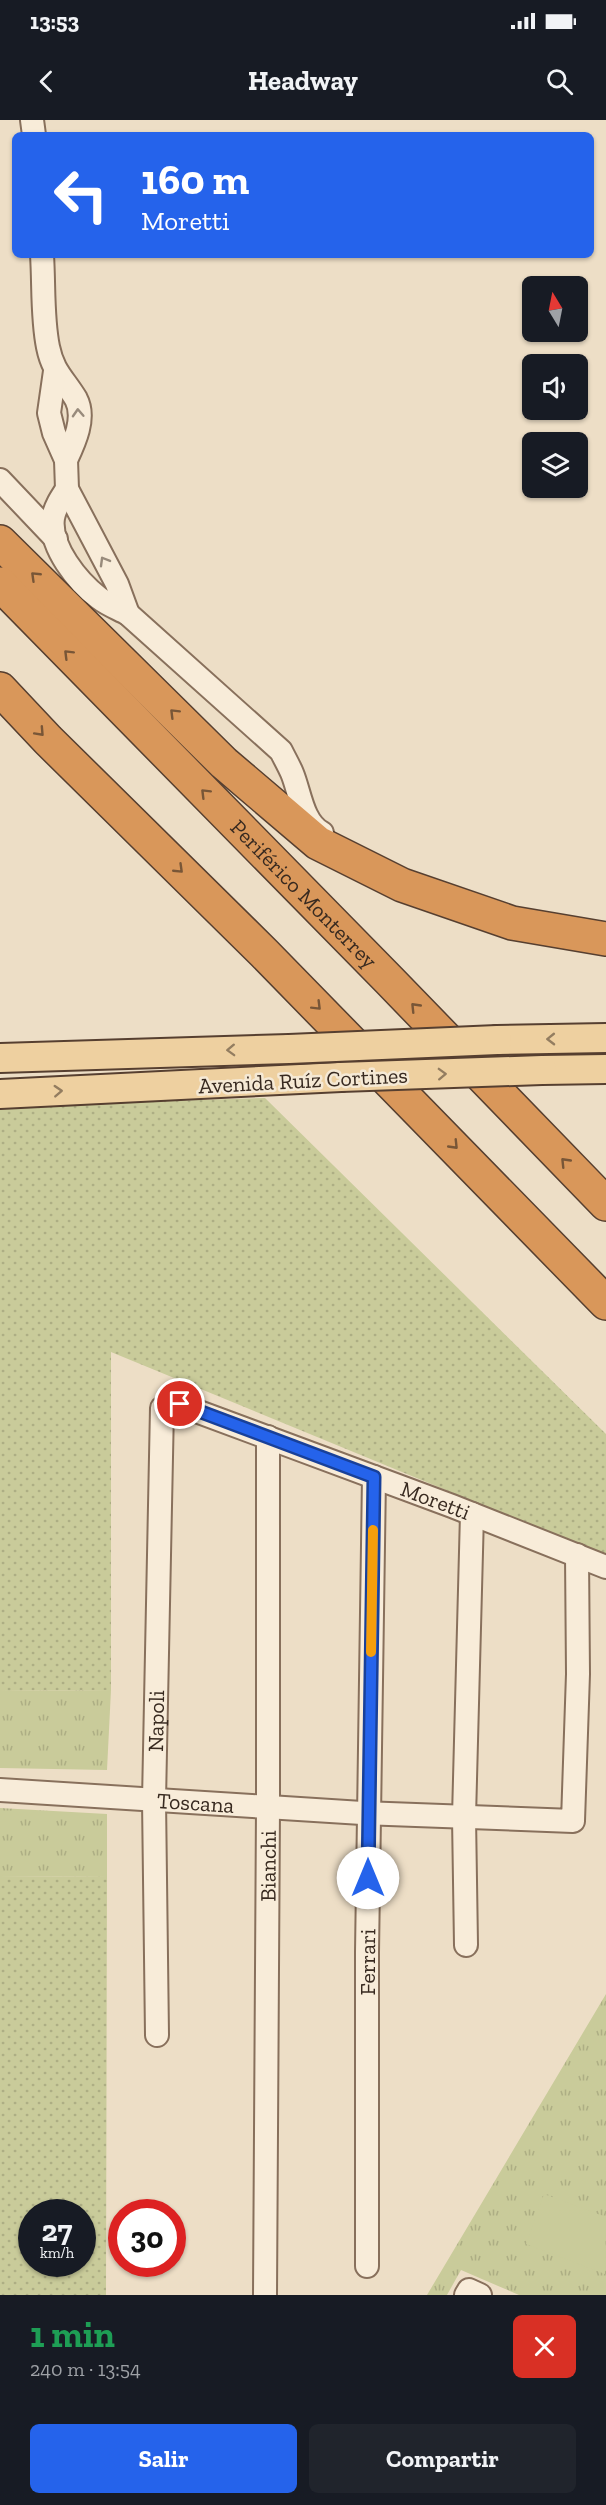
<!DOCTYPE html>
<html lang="es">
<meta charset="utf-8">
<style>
:root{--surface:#171b24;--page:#20242c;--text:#f1f3f6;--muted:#9ea1a6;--accent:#2563eb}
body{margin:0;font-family:"Zilla Slab",serif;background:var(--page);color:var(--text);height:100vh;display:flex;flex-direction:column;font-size:22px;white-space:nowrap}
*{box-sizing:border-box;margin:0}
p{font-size:20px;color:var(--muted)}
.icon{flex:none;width:33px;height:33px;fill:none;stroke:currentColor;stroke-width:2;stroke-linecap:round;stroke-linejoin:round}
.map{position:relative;height:2175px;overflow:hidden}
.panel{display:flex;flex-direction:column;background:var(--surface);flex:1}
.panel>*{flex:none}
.banner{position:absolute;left:12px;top:12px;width:582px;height:126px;border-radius:9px;box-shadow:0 2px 4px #0004;background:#2563eb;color:#fff;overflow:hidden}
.needle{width:39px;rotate:350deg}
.buttons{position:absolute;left:522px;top:156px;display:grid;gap:12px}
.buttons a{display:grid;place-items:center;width:66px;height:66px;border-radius:9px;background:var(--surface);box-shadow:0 2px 4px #0004;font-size:30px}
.speed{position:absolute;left:18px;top:2079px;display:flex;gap:12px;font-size:30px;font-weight:700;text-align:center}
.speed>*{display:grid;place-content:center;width:78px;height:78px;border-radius:50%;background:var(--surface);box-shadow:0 2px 4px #0004;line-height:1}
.speed small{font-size:15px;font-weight:400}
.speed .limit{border:9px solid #d22;background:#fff;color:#111}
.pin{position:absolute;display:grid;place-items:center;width:51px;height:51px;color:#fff;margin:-26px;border:3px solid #fff;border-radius:50%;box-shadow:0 2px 6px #0007}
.me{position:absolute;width:66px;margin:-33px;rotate:0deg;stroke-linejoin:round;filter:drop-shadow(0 0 4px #0008)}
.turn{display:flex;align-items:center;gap:21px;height:126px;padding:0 30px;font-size:27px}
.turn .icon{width:78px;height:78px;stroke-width:2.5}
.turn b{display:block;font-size:42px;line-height:51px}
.round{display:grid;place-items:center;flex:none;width:63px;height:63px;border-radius:9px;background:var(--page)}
.overview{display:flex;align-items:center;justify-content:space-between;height:102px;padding:0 30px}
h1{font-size:36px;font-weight:700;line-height:45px;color:#1e9e55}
.button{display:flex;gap:12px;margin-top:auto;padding:12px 30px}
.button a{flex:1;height:69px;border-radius:9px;background:var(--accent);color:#fff;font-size:24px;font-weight:700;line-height:69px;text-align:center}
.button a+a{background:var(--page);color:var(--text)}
.status{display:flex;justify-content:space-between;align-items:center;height:42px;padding:0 30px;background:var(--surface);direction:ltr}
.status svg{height:16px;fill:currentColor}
header{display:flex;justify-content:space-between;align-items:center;height:78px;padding:0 30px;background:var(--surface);font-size:27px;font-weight:700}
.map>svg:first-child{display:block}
.grass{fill:url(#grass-dots);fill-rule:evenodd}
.park{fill:url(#park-tufts)}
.garden{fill:#c9cb9a}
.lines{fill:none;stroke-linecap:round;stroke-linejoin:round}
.minor-casing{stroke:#88705c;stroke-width:26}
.major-casing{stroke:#563f30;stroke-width:32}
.highway-casing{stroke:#563f30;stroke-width:36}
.minor{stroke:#f8ecd9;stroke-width:22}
.major{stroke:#eed0a0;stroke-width:28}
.highway{stroke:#d9975a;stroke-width:33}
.major-bridge-casing{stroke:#563f30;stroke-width:32;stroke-linecap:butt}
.major-bridge{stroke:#eed0a0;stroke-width:28}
.oneway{stroke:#988b7c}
.oneway2{stroke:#785637}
.oneway3{stroke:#937d60}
.route-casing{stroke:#184099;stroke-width:15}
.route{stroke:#2563eb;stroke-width:10}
.slow{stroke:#f59e0b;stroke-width:10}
.labels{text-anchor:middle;stroke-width:5;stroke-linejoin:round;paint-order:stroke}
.street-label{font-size:22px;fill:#382a20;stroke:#f5e9d5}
</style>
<div class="status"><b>13:53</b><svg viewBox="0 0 49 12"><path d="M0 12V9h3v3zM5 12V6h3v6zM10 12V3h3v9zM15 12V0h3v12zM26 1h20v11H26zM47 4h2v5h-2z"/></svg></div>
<header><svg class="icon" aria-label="back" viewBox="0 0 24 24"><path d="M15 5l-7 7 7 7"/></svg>Headway<svg class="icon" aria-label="search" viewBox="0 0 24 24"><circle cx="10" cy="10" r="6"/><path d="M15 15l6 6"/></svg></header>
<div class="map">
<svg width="606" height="2175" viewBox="0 0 606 2175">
<defs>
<pattern id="grass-dots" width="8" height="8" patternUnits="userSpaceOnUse" patternTransform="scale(1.5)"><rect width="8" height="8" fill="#c9cb9a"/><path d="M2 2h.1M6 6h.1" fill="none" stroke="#adae84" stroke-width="1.8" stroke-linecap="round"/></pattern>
<pattern id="park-tufts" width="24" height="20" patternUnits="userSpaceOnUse" patternTransform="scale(1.5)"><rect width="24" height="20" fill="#c9cb9a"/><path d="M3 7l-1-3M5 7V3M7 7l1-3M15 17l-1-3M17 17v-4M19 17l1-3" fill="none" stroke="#adae84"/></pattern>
</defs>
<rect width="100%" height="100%" fill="#eddec6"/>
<!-- grass -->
<g class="grass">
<path d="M265 978 606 1314V1436L111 1232V1570L0 1571V986Z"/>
<path d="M107 1756 106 2175H0V1757ZM32 2092H82V2144H32Z"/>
</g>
<!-- park -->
<g class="park">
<path d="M111 1570 107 1650 0 1648V1571Z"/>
<path d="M0 1688 107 1694V1756L0 1757Z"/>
<path d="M606 1874V2175H519L461 2150 447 2175H427Z"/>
</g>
<!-- garden -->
<path class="garden" d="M544 2074 606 2097 605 2154 526 2124Z"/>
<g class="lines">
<!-- minor casing -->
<g class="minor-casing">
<g id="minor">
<path d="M32 0 34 15"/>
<path d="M42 135C44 165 42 198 48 227 53 252 64 259 76 279 86 298 74 323 66 340"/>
<path d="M55 251 49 293 54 313 66 340 67 369 117 464 128 494"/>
<path d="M0 360 56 419"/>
<path d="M67 369C61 378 55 387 53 398 49 427 78 462 99 478 108 485 119 489 128 494L281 631C285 639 289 646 292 653 300 672 302 702 322 713"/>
<path id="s1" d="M0 1670 362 1693 573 1701 578 1554 577 1435"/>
<path d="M466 1825 464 1697 472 1394"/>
<path id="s2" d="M157 1915 154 1680 162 1288 180 1285 452 1386 606 1447"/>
<path id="s3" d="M367 2146V1832L374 1357"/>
<path id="s4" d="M265 2175 268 1687V1317"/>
<path d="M466 2175 469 2170 480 2175"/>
</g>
</g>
<!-- major casing -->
<g class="major-casing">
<g id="major">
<path d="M497 920 606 918"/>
<path d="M0 938 289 929"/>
<path d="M542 950 606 949"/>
<path d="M0 974 341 957"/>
</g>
</g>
<!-- highway casing -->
<g class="highway-casing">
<g id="highway">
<path d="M0 422 224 643 318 723 402 765 512 803 606 819"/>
<path id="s5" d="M0 464 389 860 606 1084"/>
<path d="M0 569 48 620 264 833 606 1183"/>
</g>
</g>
<!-- minor -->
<use href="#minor" class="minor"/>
<!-- major -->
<use href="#major" class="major"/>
<!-- highway -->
<use href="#highway" class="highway"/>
<!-- major-bridge casing -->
<g class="major-bridge-casing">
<g id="major-bridge">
<path d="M289 929 497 920"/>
<path d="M341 957 542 950"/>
</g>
</g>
<!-- major-bridge -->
<use href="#major-bridge" class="major-bridge"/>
</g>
<!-- one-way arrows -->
<defs><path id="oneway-chevron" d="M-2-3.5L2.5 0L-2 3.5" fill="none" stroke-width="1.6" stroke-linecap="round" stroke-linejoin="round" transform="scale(1.5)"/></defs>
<g class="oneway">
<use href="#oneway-chevron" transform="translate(78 293) rotate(-93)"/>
<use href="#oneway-chevron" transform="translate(104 441) rotate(-120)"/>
</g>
<g class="oneway2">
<use href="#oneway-chevron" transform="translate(35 456) rotate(-136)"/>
<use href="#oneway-chevron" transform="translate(68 534) rotate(-135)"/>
<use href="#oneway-chevron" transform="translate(174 593) rotate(-135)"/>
<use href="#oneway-chevron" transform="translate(40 612) rotate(47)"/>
<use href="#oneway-chevron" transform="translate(205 673) rotate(-135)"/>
<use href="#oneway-chevron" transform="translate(179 749) rotate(44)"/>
<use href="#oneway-chevron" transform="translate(317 886) rotate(45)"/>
<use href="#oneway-chevron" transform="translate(415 887) rotate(-134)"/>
<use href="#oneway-chevron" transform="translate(454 1025) rotate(46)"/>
<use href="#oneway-chevron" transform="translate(565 1042) rotate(-134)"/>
</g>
<g class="oneway3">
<use href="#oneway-chevron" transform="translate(551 919) rotate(179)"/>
<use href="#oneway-chevron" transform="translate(231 930) rotate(178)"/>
<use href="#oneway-chevron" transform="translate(442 954) rotate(-2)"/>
<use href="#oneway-chevron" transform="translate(58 971) rotate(-3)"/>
</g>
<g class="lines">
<!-- route casing -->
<g class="route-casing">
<path id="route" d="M180 1284 374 1357 368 1758"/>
</g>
<!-- route -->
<use href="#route" class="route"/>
<!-- slow -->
<path class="slow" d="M371 1532 373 1410"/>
</g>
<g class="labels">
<!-- street labels -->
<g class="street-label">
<text dy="8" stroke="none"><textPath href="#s5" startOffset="434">Periférico Monterrey</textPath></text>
<text transform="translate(303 960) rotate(-3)" y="8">Avenida Ruíz Cortines</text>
<text dy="8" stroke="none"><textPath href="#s2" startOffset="918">Moretti</textPath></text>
<text dy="8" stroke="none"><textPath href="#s2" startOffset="314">Napoli</textPath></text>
<text dy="8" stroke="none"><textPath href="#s1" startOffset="196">Toscana</textPath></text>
<text dy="8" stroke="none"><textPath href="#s4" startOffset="429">Bianchi</textPath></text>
<text dy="8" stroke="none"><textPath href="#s3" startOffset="304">Ferrari</textPath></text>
</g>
</g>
</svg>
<div class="buttons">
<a><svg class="needle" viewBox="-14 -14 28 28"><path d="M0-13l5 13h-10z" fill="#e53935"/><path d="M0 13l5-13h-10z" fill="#9ea1a6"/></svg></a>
<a><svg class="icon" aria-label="sound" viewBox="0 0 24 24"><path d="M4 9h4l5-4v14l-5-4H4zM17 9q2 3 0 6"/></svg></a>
<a><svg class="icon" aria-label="layers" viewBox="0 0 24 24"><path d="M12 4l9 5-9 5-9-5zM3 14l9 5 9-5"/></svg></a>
</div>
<div class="speed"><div>27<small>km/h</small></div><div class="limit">30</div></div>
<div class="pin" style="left:180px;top:1284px;background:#d93025"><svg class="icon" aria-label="arrive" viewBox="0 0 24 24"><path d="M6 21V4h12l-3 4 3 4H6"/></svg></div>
<svg class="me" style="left:368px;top:1758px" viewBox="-20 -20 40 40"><circle r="19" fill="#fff"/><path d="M0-13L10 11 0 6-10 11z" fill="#2563eb"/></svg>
<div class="banner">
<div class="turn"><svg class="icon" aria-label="left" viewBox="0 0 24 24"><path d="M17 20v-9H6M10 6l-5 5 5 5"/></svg><div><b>160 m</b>Moretti</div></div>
</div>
</div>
<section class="panel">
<div class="overview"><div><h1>1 min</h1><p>240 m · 13:54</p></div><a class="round" style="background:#d93025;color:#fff"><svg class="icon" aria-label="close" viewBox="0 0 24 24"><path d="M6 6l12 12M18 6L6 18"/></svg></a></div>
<div class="button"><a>Salir</a><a>Compartir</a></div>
</section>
